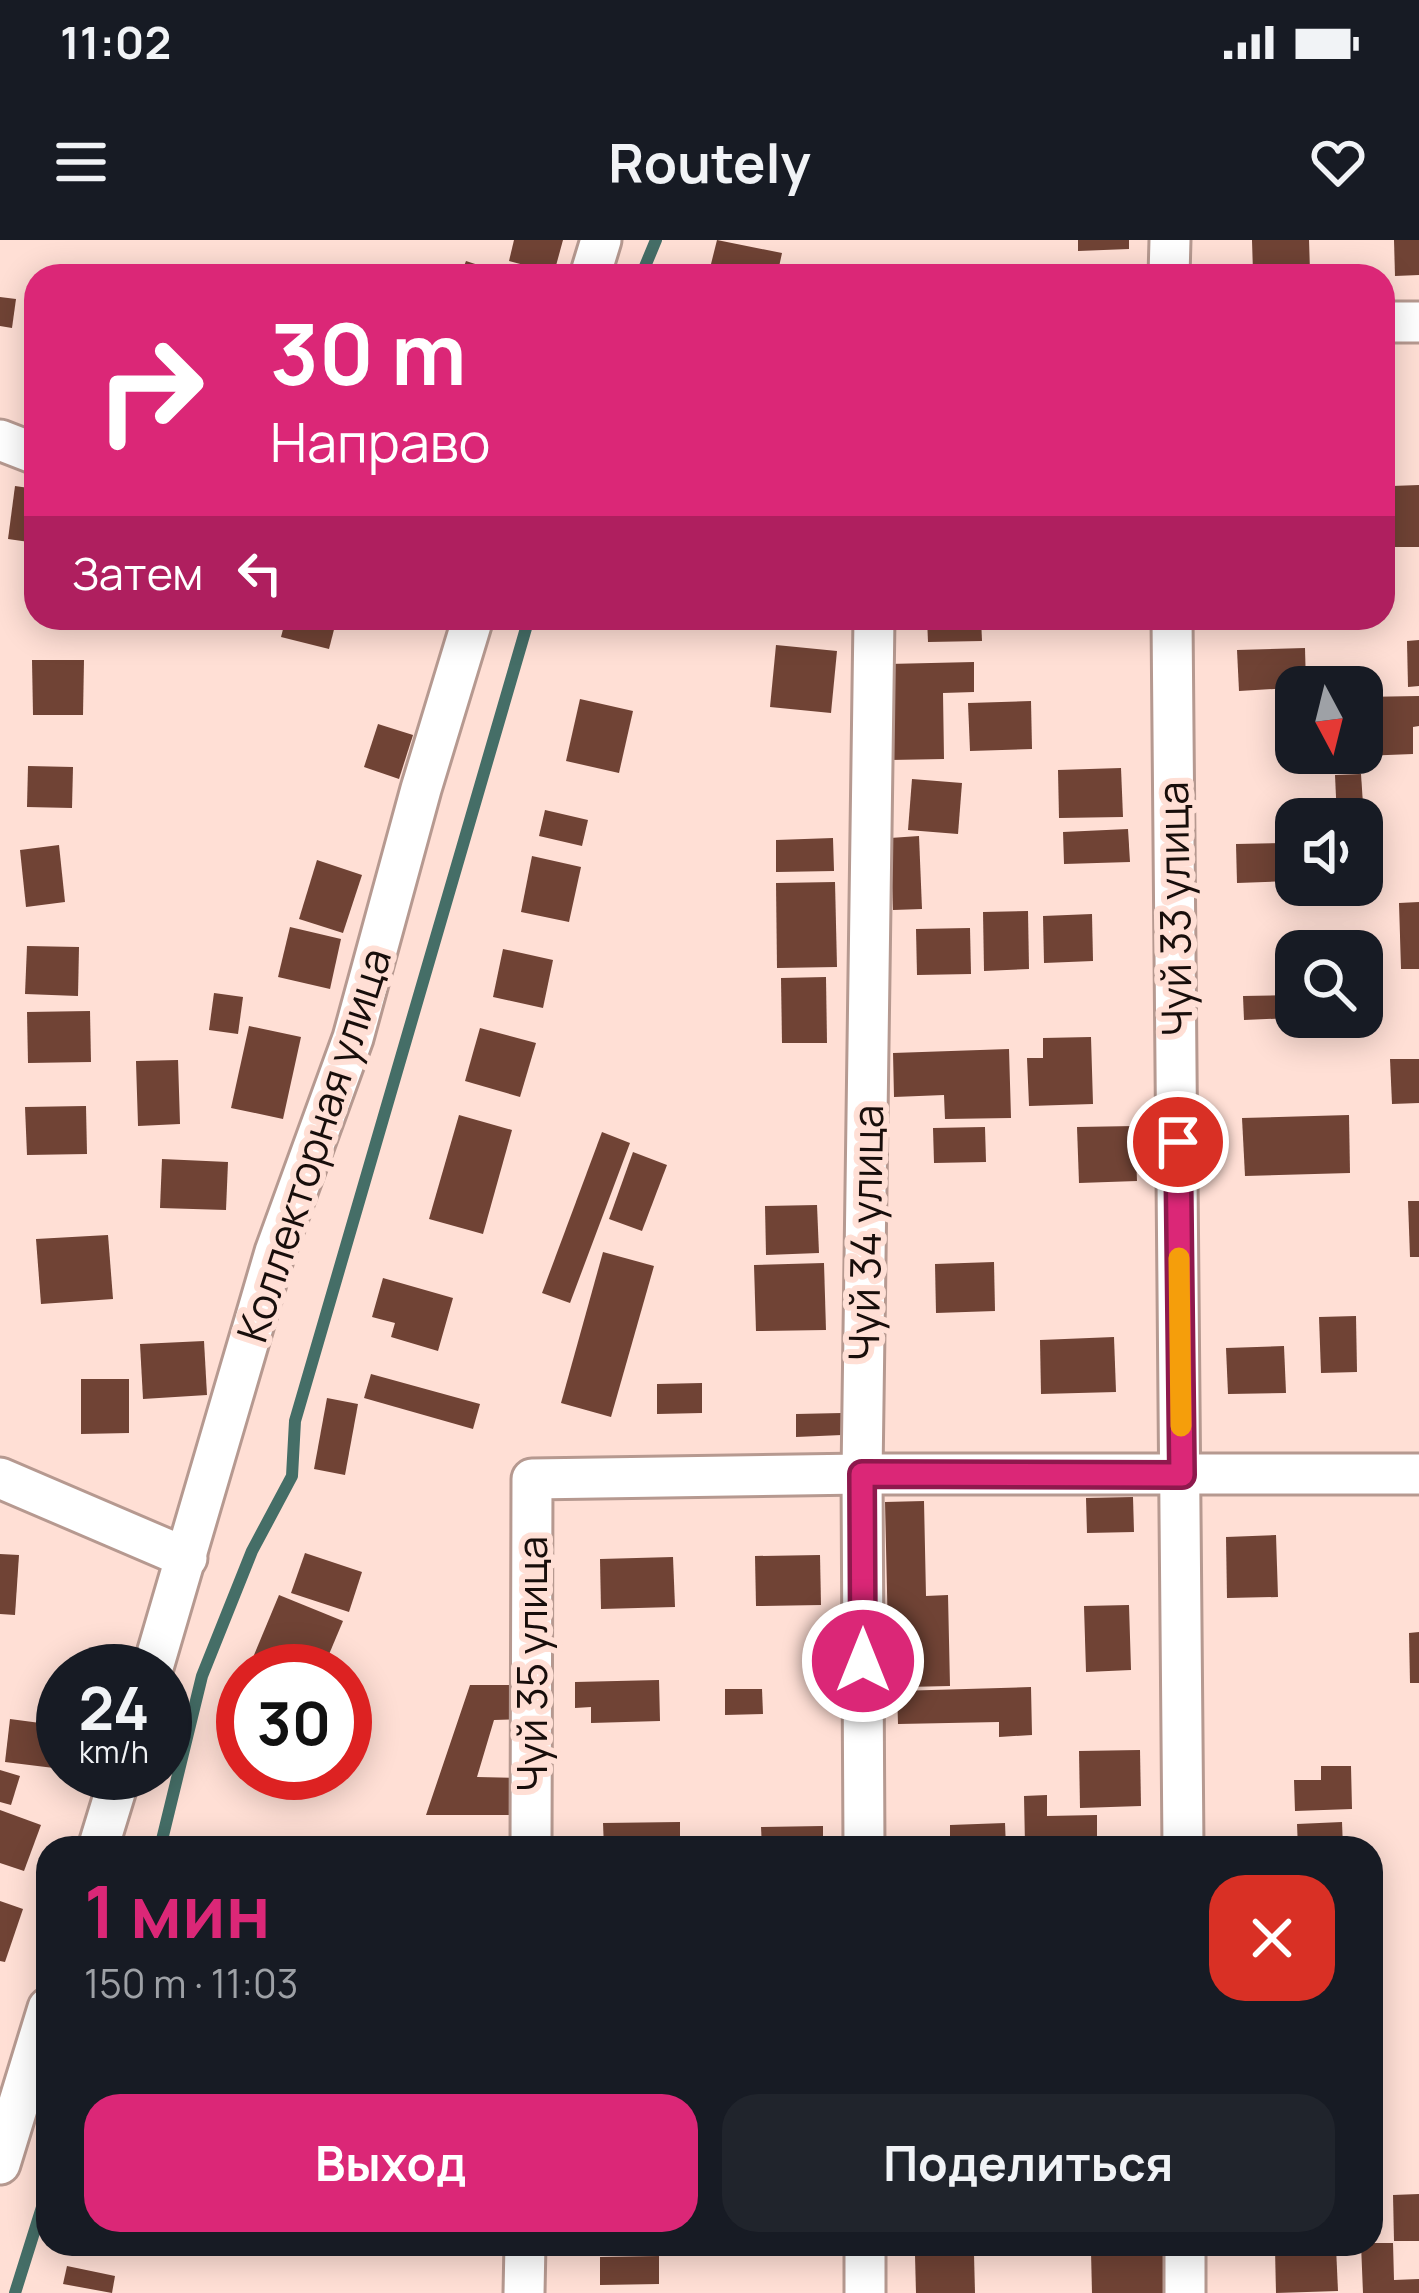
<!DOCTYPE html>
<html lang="ru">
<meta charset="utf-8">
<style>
:root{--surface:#171b24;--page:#20242c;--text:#f1f3f6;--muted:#9ea1a6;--accent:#db2777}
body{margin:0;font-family:Manrope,sans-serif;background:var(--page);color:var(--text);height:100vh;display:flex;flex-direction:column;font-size:45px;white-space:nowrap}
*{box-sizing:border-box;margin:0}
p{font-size:39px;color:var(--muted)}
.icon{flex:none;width:66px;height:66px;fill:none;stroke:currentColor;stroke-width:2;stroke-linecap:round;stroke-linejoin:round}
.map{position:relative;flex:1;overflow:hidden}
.details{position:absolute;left:36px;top:1596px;width:1347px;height:420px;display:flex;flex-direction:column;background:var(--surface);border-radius:36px;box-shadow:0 6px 30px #0003}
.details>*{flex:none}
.guide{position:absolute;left:24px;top:24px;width:1371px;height:366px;border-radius:36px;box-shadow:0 6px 30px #0003;background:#db2777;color:#fff;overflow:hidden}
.needle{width:78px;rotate:173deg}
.fabs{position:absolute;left:1275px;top:426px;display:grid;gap:24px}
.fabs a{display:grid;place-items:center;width:108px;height:108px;border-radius:24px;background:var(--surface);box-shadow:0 6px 30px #0003;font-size:60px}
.speed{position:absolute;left:36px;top:1404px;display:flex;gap:24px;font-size:60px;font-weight:700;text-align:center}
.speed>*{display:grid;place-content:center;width:156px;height:156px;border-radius:50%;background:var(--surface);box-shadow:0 6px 30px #0003;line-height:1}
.speed small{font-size:30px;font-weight:400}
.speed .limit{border:18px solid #d22;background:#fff;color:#111}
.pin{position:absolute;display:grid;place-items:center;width:102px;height:102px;color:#fff;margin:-51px;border:6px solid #fff;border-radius:50%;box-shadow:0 3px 12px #0007}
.me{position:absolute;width:132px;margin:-66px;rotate:0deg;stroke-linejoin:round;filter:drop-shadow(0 0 9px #0008)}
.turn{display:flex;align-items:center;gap:42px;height:252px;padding:0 48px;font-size:54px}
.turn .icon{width:156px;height:156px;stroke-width:2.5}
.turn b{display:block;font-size:84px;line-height:102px}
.then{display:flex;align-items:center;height:114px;padding:0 48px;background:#0003;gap:24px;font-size:45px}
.round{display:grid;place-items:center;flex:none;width:126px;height:126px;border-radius:36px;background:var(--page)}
.headline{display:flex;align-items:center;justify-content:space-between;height:204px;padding:0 48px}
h1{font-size:72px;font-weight:700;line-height:90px;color:var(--accent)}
.action{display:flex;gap:24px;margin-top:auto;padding:24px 48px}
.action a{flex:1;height:138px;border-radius:36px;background:var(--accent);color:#fff;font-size:48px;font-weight:700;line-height:138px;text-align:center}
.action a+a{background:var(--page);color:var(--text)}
.status{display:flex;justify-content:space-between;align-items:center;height:84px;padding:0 60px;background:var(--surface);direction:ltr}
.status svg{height:33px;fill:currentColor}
header{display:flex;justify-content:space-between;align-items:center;height:156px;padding:0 48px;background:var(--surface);font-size:54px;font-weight:700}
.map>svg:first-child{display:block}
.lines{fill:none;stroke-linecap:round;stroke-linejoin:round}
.stream{stroke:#456e67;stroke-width:12}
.building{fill:#704335}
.minor-casing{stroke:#b69990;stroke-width:45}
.minor{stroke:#fff;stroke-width:39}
.route-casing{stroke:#8e194d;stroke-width:30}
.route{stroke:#db2777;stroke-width:21}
.slow{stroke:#f59e0b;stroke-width:21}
.labels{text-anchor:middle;stroke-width:12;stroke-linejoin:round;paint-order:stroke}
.street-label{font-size:42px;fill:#180e0b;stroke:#ffdfd5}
</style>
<div class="status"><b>11:02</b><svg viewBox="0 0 49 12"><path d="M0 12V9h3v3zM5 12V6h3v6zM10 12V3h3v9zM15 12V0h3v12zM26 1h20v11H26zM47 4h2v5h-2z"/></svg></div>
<header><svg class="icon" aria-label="menu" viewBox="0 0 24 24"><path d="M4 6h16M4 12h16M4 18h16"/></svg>Routely<svg class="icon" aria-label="heart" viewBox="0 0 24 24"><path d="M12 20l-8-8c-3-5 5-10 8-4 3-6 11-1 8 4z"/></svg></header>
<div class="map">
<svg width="1419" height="2053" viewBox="0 0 1419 2053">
<rect width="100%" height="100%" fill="#ffdfd5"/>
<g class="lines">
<!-- stream -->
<g class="stream">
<path d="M641 36 656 0"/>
<path d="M160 1608 202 1436 252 1311 292 1236 295 1181 529 378"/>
<path d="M15 2053 48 1948"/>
</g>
</g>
<!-- building -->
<g class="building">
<path d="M514 0H563L554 33 509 21Z"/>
<path d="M717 0 782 13 777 36H708Z"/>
<path d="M1078 0H1129V9L1078 11Z"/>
<path d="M1252 0H1309L1310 32 1253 33Z"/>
<path d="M1394 0H1419V35L1395 36Z"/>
<path d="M466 21 509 35V36H460Z"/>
<path d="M0 57 16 59 12 88 0 86Z"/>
<path d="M1419 245V307H1394L1392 246Z"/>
<path d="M15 246 36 249V303L8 299Z"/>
<path d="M286 378H337L329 409 281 397Z"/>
<path d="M927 378H981L982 401 928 402Z"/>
<path d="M1419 400V446L1408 447 1407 401Z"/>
<path d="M776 405 837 411 831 473 770 467Z"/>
<path d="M1305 408 1306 447 1239 451 1237 410Z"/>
<path d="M32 420H84L83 475H33Z"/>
<path d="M974 422V452L943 453 944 519 890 520 888 424Z"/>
<path d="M1419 456V486L1413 487V514L1362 516V457Z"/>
<path d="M580 459 633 471 619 533 566 521Z"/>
<path d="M1031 461 1032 509 970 511 968 463Z"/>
<path d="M1285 472H1296V513H1331L1332 523 1289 525Z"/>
<path d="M378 484 413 495 399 539 364 527Z"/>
<path d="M28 526 73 527 72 568 27 567Z"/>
<path d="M1121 528 1123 577 1059 578 1058 530Z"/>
<path d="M1361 534 1364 579H1337L1335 535Z"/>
<path d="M912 539 962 543 958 594 908 590Z"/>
<path d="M545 570 588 580 582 606 539 596Z"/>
<path d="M1128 589 1130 622 1064 624 1063 592Z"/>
<path d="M919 596 922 669 893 670 890 598Z"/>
<path d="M833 598 834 631 776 632V600Z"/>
<path d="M1287 603 1288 641 1237 643 1236 604Z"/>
<path d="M59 605 65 662 26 667 20 610Z"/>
<path d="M1362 614H1366L1369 661 1340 662 1339 645H1362Z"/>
<path d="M532 616 581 627 569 682 521 672Z"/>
<path d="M317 620 362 635 343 693 299 679Z"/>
<path d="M835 642 837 727 777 728 776 643Z"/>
<path d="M1419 662V729H1401L1399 663Z"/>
<path d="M1028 671 1029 729 984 731 983 672Z"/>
<path d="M1092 674 1093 721 1044 723 1043 676Z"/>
<path d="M290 687 341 699 330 749 278 737Z"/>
<path d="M970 688 971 734 917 735 916 689Z"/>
<path d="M27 706 79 707 78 756 25 754Z"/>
<path d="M503 709 553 720 543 768 493 757Z"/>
<path d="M826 737 827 803H782L781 738Z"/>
<path d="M214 753 243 757 238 794 209 790Z"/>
<path d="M1291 755 1292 778 1244 780 1243 756Z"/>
<path d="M90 771 91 822 28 823 27 772Z"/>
<path d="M249 786 301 797 283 879 231 868Z"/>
<path d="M480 788 536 803 520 857 465 841Z"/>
<path d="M1091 797 1093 864 1029 866 1027 818H1043V798Z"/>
<path d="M1009 809 1011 878 945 879 944 855 894 857 893 813Z"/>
<path d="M1390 819H1419V863L1392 864Z"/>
<path d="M178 820 180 884 138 886 136 821Z"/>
<path d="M86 866 87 914 27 915 25 867Z"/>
<path d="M459 875 512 890 483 994 429 979Z"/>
<path d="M1349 875 1350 933 1245 936 1242 878Z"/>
<path d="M1135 886 1137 941 1079 943 1077 887Z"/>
<path d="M985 887 986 922 934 923 933 888Z"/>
<path d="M602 892 630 903 570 1063 542 1053Z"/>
<path d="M633 912 667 925 642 991 609 979Z"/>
<path d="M162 919 228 922 226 970 160 968Z"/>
<path d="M1408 961H1419V1017H1410Z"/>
<path d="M817 965 819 1013 766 1015 765 966Z"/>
<path d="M108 995 113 1059 41 1064 36 999Z"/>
<path d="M603 1012 654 1026 611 1177 561 1163Z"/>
<path d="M994 1022 995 1071 936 1073 935 1024Z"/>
<path d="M824 1023 826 1090 756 1091 754 1025Z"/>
<path d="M383 1038 453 1058 438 1111 391 1097 395 1083 372 1077Z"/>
<path d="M1356 1076 1357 1132 1321 1133 1319 1077Z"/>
<path d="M1114 1097 1116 1152 1041 1154 1040 1100Z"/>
<path d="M204 1101 207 1155 143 1159 140 1104Z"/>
<path d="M1284 1106 1286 1153 1228 1154 1226 1108Z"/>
<path d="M371 1134 480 1164 473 1189 364 1158Z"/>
<path d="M81 1139H129V1193L81 1194Z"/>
<path d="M702 1143V1173L657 1174V1144Z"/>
<path d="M327 1158 358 1164 345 1235 314 1229Z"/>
<path d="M842 1173V1195L796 1197V1174Z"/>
<path d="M1133 1257 1134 1292 1087 1293 1086 1258Z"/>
<path d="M924 1261 926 1356 948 1355 950 1446 906 1447 905 1394 888 1395 885 1262Z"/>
<path d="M1276 1295 1278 1357 1227 1358 1226 1297Z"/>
<path d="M305 1313 362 1332 349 1372 291 1353Z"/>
<path d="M0 1314 19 1315 15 1375 0 1374Z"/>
<path d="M820 1315 821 1365 756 1366 755 1316Z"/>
<path d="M673 1317 675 1367 601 1369 600 1319Z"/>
<path d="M279 1355 343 1381 322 1431H293L254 1415Z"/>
<path d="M1129 1365 1131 1430 1086 1432 1084 1366Z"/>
<path d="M1419 1392V1443H1410L1409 1393Z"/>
<path d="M659 1440 660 1481 591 1483V1467L575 1468V1442Z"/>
<path d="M470 1445H521L522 1479 494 1480 477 1537 519 1538V1575H426Z"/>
<path d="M1031 1447 1032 1495 999 1497V1482L898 1484 897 1451Z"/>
<path d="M725 1449H762L763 1474 725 1475Z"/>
<path d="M10 1479 63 1486 62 1529 5 1522Z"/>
<path d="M1140 1510 1141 1566 1080 1568 1079 1511Z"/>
<path d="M1321 1526H1351L1352 1569 1295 1571 1294 1540H1321Z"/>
<path d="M0 1530 20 1536 11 1565 0 1562Z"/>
<path d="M1047 1555V1576L1097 1575V1603L1025 1605 1024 1556Z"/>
<path d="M0 1570 41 1585 24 1631 0 1623Z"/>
<path d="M680 1582V1608H604L603 1583Z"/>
<path d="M1342 1582 1343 1608H1298L1297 1584Z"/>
<path d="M1005 1583 1006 1608H950V1585Z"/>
<path d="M823 1586V1608H762L761 1587Z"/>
<path d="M0 1661 23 1669 5 1722 0 1721Z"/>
<path d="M1419 1954V2001H1394L1393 1955Z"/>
<path d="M1371 2003H1393L1394 2040 1419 2039V2053H1363L1361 2004Z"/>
<path d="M1336 2007 1338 2051 1276 2053 1275 2009Z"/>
<path d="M1167 2009 1168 2053H1092L1091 2011Z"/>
<path d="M974 2014 975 2053H916L915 2015Z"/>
<path d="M659 2016V2044L600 2045V2017Z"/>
<path d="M67 2026 115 2036 112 2053 63 2044Z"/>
</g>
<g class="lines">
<!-- minor casing -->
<g class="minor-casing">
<g id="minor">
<path d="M590 36 601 0"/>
<path d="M1169 36 1170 0"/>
<path d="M1383 82H1419"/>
<path d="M0 200 36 214"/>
<path d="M1172 378 1183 1608"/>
<path d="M0 1238 187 1318"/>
<path d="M152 1431 275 1012 353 798 421 549 473 378"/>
<path d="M98 1608 121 1533"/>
<path d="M531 1608 532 1239 862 1234H1419"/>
<path d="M864 1608 862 1234 874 378"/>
<path d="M0 1924 48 1768"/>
<path d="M865 2004V2053"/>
<path d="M1185 2004V2053"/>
<path d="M524 2053 525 2004"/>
</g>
</g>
<!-- minor -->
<use href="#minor" class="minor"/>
</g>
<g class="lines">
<!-- route casing -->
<g class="route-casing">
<path id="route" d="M863 1421 862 1234 1182 1235 1178 902"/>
</g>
<!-- route -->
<use href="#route" class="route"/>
<!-- slow -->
<path class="slow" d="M1179 1018 1181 1186"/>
</g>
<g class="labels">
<!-- street labels -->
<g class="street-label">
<text transform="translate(1175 669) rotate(-91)" y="15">Чуй 33 улица</text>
<text transform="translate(314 905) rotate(-72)" y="15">Коллекторная улица</text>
<text transform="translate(866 993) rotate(-89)" y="15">Чуй 34 улица</text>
<text transform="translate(532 1424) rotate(-90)" y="15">Чуй 35 улица</text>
</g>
</g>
</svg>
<div class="fabs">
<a><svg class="needle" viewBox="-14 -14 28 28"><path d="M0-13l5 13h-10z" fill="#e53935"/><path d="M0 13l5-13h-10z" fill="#9ea1a6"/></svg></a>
<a><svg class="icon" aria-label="sound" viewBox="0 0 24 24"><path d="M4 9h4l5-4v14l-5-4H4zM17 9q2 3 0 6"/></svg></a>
<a><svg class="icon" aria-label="search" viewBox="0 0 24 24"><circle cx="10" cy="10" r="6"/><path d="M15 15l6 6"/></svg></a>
</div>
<div class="speed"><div>24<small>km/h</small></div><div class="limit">30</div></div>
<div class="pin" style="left:1178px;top:902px;background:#d93025"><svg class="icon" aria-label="arrive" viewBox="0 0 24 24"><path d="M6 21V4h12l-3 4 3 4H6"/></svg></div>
<svg class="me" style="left:863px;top:1421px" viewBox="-20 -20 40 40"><circle r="17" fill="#db2777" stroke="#fff" stroke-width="3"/><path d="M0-11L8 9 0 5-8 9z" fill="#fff"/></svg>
<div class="guide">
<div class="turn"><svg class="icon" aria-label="right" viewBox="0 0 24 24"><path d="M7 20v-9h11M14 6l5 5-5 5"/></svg><div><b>30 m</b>Направо</div></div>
<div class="then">Затем<svg class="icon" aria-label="left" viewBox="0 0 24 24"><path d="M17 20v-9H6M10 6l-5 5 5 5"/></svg></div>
</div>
<section class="details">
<div class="headline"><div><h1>1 мин</h1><p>150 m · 11:03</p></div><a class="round" style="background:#d93025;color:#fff"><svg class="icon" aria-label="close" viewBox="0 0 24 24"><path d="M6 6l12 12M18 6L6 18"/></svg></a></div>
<div class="action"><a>Выход</a><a>Поделиться</a></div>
</section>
</div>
